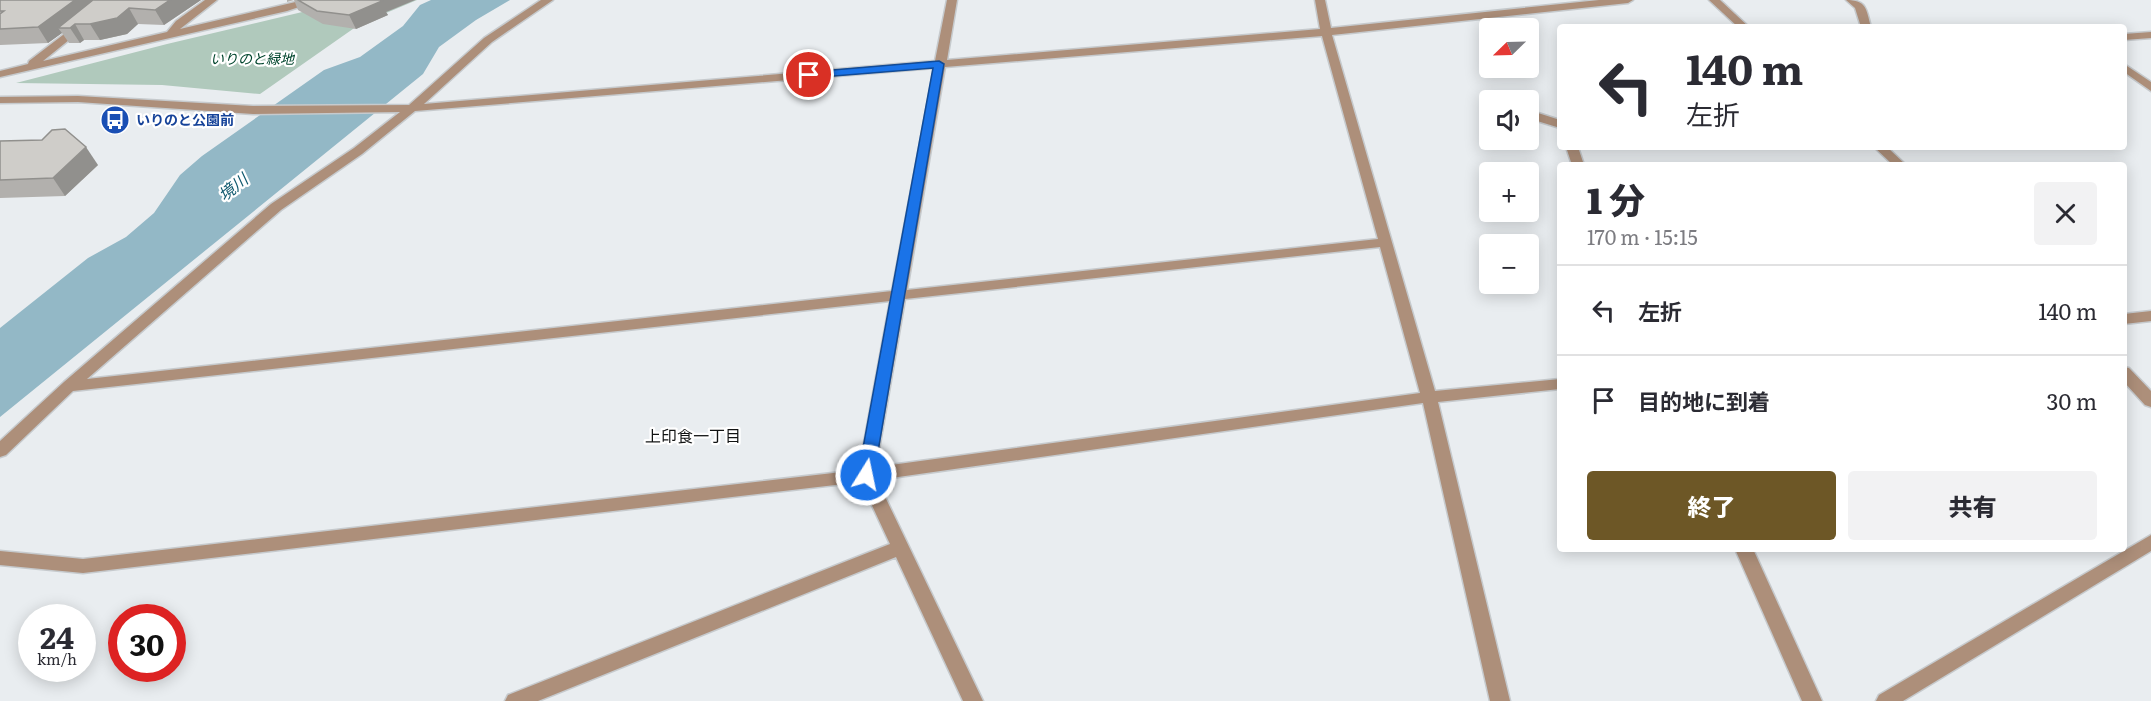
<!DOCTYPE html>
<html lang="ja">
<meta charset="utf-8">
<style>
:root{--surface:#fff;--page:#f2f2f3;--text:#2b2b33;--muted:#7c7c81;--line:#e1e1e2;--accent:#6d5726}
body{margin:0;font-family:Literata,"Noto Sans JP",serif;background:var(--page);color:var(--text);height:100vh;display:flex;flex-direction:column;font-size:22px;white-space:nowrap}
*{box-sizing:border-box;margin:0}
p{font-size:20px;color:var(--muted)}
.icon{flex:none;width:33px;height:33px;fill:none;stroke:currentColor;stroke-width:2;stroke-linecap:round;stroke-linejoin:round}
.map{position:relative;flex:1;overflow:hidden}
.panel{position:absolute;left:1557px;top:162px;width:570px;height:390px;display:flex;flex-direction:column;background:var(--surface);border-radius:6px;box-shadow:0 3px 15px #0003}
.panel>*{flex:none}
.hud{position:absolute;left:1557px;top:24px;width:570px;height:126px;border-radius:6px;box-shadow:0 3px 15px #0003;background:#fff;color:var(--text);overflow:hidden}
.needle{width:39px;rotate:247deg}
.buttons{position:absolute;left:1479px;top:18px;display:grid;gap:12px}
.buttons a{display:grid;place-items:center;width:60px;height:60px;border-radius:6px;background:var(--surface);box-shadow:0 3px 15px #0003;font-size:30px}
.speed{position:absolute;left:18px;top:604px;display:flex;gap:12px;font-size:30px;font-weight:700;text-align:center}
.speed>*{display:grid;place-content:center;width:78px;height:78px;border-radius:50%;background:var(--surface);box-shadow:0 3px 15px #0003;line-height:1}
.speed small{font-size:15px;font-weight:400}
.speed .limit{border:9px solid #d22;background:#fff;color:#111}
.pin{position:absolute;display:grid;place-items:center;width:51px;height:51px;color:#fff;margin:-26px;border:3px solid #fff;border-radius:50%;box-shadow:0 2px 6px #0007}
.me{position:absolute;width:66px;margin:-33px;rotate:10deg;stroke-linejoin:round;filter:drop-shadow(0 0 4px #0008)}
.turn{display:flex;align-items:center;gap:21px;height:126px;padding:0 30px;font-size:27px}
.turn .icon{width:78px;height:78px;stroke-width:2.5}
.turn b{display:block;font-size:42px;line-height:51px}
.round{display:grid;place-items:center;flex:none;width:63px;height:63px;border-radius:6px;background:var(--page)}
.head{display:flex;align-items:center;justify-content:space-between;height:102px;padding:0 30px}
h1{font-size:36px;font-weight:800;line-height:45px}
.cta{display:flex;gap:12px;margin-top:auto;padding:12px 30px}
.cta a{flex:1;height:69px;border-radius:6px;background:var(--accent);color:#fff;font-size:24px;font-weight:800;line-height:69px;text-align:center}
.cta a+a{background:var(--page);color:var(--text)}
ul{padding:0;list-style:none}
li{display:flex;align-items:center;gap:18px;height:90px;padding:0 30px;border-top:2px solid var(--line)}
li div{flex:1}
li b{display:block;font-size:22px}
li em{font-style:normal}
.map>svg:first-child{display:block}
.green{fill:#b0c9bc}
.water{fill:#93b8c6}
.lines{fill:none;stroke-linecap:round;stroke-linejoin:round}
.minor-casing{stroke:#c6cacd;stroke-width:3}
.minor{fill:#ad8f7a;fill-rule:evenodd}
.wall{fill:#b2b0ad}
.shaded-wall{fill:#91908d}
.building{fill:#cfcdc9;stroke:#91908d;stroke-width:1.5}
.route{fill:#1a73e8;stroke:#114b97;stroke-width:1.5}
.labels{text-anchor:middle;stroke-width:4.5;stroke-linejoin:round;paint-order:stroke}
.far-park-label{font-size:14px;font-style:italic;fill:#00452d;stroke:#fff}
.far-transit-label{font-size:14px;font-weight:bold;fill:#164399;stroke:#fff;text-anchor:start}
.water-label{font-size:16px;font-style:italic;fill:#10596e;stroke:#fff}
.neighbourhood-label{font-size:16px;fill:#111313;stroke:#fff}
</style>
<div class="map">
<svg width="2151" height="701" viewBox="0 0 2151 701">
<rect width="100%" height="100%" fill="#e9edf0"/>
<!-- green -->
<path class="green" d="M343 0H417L360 24 260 94 162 85 16 83 167 44 319 8Z"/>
<!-- water -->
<path class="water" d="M431 0H510L476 20 439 47 423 74 0 417V328L88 258 126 237 154 213 180 175 202 156 324 70 360 57 403 26 420 5Z"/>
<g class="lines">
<!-- minor casing -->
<g class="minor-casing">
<g id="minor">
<path d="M205 0H217L180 29 304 0H320L287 11 0 77V71L28 64 29 61 76 25 80 24 85 27 43 61 167 32 176 21Z"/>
<path d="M541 0H553L492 42 424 104 935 61 947 0H957L947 60 1320 29 1315 0H1325L1331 28 1599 0H1633L1628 3 1332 35 1435 391 1560 379V389L1438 402 1510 701H1490L1423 403 877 480 983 701H963L896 557 538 701H505L508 695 890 544 861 482 83 573 0 565V551L83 559 859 470 890 301 73 391 6 455 0 457V441L64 382 271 204 354 148 400 112 253 114 78 102 0 103V97L78 96 253 106 409 105 484 38ZM1322 36 1378 239 907 290 945 67ZM934 68 892 291 87 379 281 210 362 154 415 111ZM1380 247 1420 393 876 467 905 299Z"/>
<path d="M1709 0H1720L1749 27H1738Z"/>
<path d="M1846 0C1867 0 1866 9 1871 27H1861L1855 8Z"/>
<path d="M2151 32V38L2124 40V34Z"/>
<path d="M2124 64 2151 82V91L2124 72Z"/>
<path d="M1538 113 1560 120V128L1534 120 1532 117Z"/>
<path d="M1566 147H1578L1584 165H1572Z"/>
<path d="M1874 147H1887L1906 165H1893Z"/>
<path d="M2151 311V321L2124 324V314Z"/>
<path d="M2124 367 2129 368 2151 391V407L2145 405 2124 382Z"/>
<path d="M2151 535V551L1903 701H1876L1879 695Z"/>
<path d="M1735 549H1753L1822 701H1802Z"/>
</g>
</g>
<!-- minor -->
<use href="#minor" class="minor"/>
</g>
<!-- wall -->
<g class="wall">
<path d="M0 0H201L164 25 138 24 127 34 100 40H84L80 43H69L62 33 48 43 0 45Z"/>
<path d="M287 0H415L386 12 388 15 356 29 323 24 298 10 294 0 287 2Z"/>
<path d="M0 141 98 165 65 196 0 198Z"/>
</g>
<!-- shaded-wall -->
<g class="shaded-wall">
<path d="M75 0H105L58 28 62 33 48 43 38 27Z"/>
<path d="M170 0H201L164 25 155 10Z"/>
<path d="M379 0H415L386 12 388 15 356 29 349 15Z"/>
<path d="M129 8 138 24 127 34 100 40 90 24Z"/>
<path d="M75 24 84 40 80 43 70 28Z"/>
<path d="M86 147 98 165 65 196 53 178Z"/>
</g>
<!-- building -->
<g class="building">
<path d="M0 0H75L38 27 0 29V14L4 11H0Z"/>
<path d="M93 0H170L155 10 129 8 117 18 90 24H75L70 28H58Z"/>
<path d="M298 0H380L382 1 349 15 317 11Z"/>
<path d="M65 129 86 147 53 178 0 180V141L42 140 52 130Z"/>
</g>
<!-- route -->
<path class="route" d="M939 61 944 64 874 475 871 479H861L858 475 933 68 809 78 804 75 809 72Z"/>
<!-- icons -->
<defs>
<g id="bus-disc" transform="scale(1.5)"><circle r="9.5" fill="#1a4fb4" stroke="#fff"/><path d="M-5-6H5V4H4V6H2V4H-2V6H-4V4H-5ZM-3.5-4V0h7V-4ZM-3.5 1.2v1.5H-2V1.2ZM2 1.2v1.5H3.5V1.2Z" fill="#fff"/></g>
</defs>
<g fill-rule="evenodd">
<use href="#bus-disc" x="115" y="120"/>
</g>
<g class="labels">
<!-- far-park labels -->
<g class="far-park-label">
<text x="252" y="64">いりのと緑地</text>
</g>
<!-- far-transit labels -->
<g class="far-transit-label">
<text x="136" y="125">いりのと公園前</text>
</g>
<!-- water labels -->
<g class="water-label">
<text transform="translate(233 187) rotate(-39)" y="6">境川</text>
</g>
<!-- neighbourhood labels -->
<g class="neighbourhood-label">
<text x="693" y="442">上印食一丁目</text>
</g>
</g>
</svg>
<div class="buttons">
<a><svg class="needle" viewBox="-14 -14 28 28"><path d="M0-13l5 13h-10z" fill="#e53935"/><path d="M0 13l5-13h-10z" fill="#7c7c81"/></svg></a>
<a><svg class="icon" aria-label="sound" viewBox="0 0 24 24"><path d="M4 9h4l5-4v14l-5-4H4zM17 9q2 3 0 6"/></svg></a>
<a>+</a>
<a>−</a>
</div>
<div class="speed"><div>24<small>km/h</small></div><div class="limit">30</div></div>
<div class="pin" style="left:809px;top:75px;background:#d93025"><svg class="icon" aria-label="arrive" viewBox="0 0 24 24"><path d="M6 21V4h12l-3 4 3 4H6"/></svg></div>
<svg class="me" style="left:866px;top:475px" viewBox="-20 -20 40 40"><circle r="17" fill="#1a73e8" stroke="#fff" stroke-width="3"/><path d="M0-11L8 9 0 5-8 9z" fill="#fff"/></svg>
<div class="hud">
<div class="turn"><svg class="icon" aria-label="left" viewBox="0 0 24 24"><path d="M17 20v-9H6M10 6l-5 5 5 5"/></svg><div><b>140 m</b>左折</div></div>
</div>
<section class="panel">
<div class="head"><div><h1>1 分</h1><p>170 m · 15:15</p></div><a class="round"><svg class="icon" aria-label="close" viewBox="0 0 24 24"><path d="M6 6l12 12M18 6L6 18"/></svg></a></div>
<ul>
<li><svg class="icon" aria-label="left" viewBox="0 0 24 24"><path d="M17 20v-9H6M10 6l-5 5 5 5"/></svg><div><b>左折</b></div><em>140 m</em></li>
<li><svg class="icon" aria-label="arrive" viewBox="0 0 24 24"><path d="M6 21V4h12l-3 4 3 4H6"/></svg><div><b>目的地に到着</b></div><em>30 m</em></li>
</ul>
<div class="cta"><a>終了</a><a>共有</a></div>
</section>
</div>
